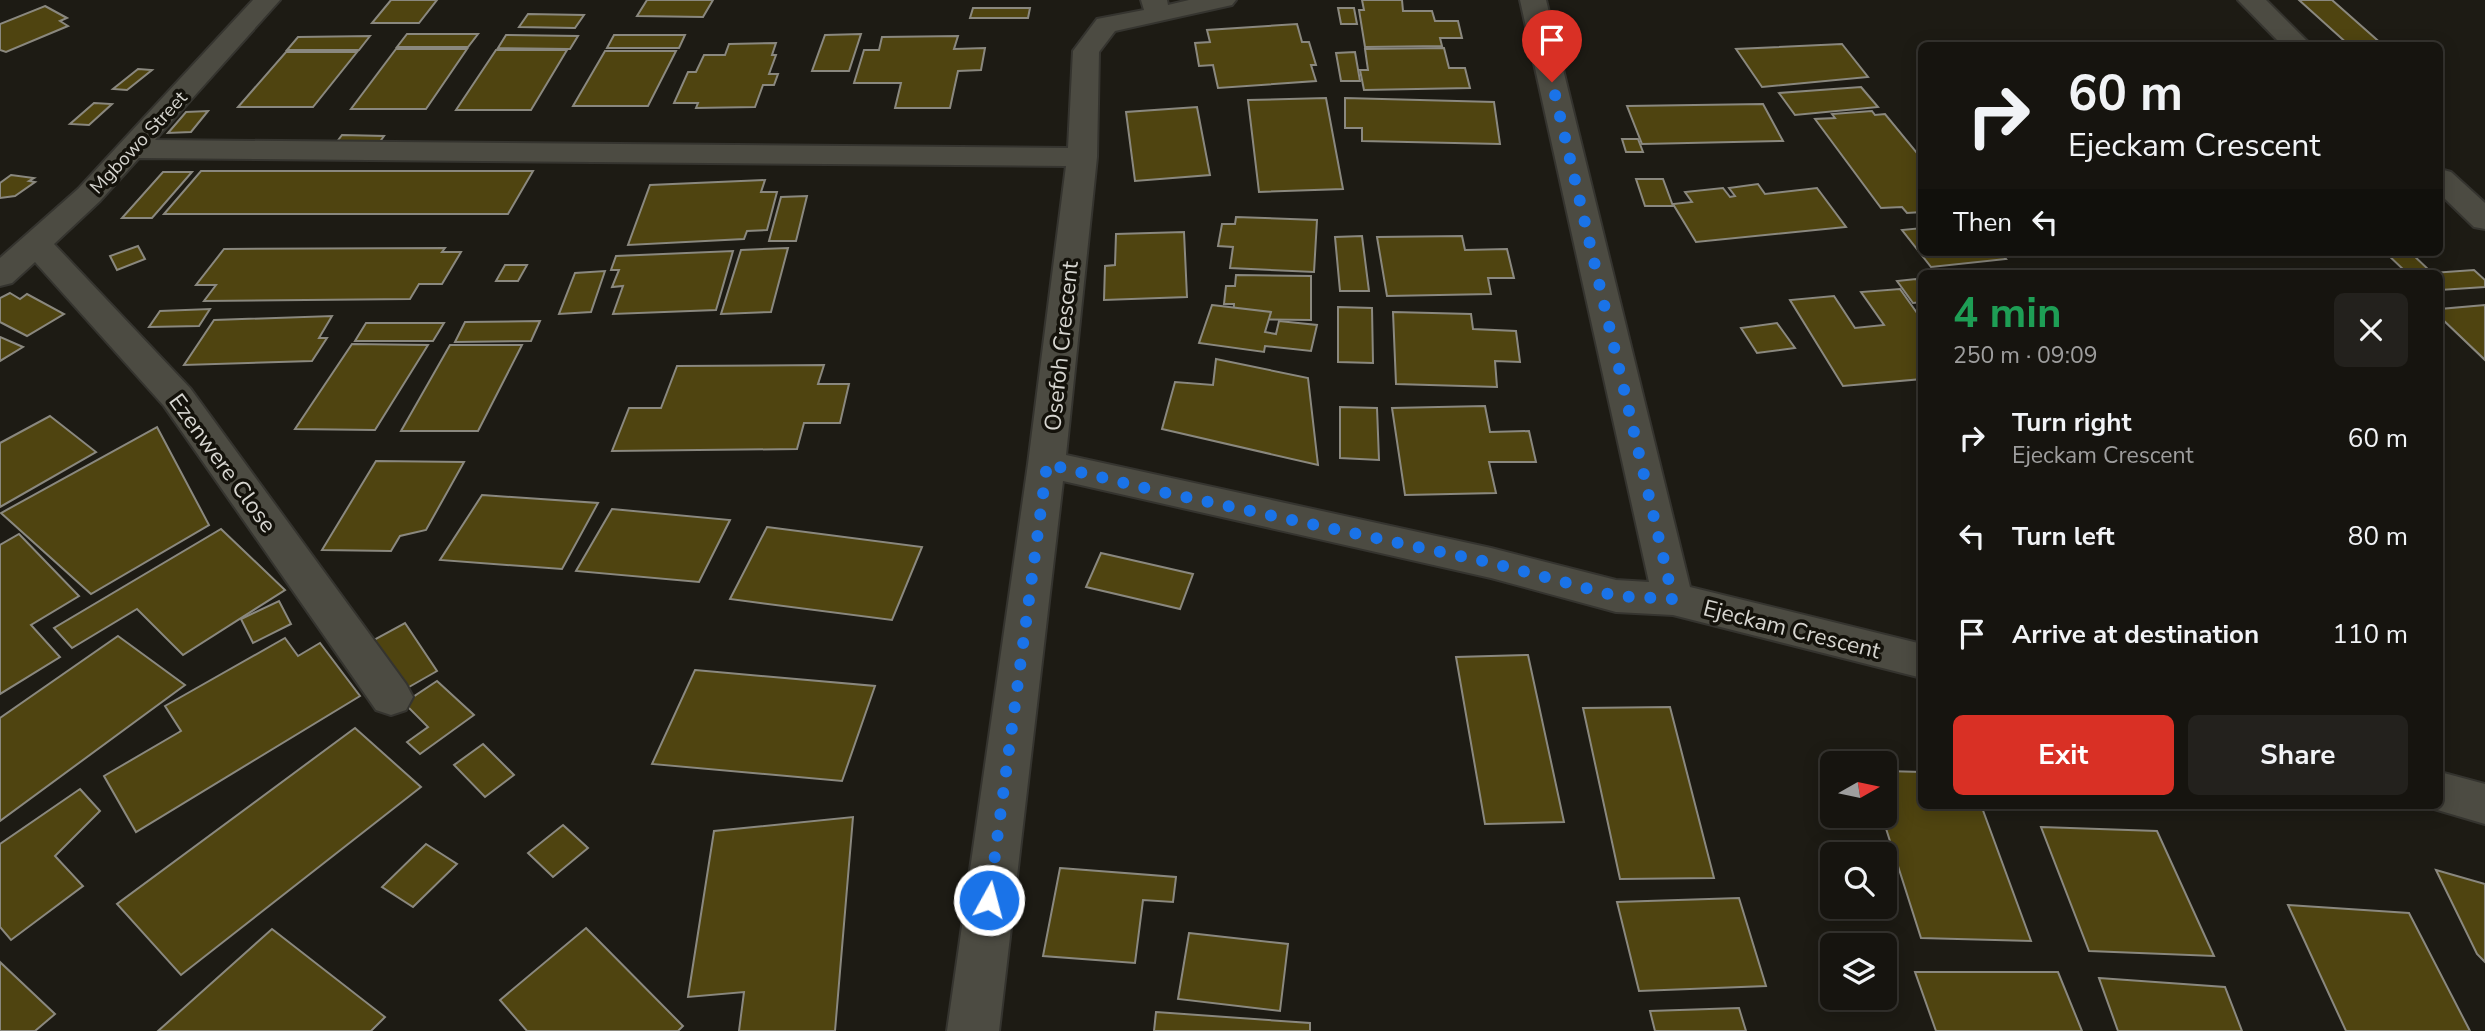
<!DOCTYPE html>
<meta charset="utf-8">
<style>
:root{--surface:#16140f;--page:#23211d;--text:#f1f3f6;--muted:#9e9e9e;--line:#35332f;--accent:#d93025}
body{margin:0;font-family:"Nunito Sans",sans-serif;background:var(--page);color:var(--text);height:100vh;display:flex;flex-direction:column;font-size:26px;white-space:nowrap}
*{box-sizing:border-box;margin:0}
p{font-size:23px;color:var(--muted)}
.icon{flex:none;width:38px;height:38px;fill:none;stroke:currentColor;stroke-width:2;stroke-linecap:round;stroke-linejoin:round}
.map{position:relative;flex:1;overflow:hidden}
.panel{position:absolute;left:1918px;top:270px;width:525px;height:539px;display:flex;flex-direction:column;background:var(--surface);border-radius:10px;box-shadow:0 4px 18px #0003,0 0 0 2px var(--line)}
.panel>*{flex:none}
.top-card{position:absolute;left:1918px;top:42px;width:525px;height:214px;border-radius:10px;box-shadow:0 4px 18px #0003,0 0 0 2px var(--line);background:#16140f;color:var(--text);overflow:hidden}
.needle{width:46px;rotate:81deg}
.buttons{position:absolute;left:1820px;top:751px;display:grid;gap:14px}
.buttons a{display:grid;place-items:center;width:77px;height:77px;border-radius:10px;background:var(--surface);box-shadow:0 4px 18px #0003,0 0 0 2px var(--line);font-size:35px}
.pin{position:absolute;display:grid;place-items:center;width:60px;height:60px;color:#fff;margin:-72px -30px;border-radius:50% 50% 50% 0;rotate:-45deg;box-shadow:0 0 7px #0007}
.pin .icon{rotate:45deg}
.me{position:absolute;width:77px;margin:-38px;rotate:7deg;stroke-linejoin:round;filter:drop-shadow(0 0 5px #0008)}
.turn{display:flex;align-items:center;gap:24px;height:147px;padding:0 35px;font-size:32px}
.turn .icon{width:91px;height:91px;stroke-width:2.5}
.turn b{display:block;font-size:49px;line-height:60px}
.then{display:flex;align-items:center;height:66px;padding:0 35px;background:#0003;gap:14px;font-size:26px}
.round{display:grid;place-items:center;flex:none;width:74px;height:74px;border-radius:10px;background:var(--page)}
.overview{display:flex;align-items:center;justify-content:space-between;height:119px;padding:0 35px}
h1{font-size:42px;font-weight:700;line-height:52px;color:#1e9e55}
.action{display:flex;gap:14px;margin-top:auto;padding:14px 35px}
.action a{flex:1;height:80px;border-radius:10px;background:var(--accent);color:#fff;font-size:28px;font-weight:700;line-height:80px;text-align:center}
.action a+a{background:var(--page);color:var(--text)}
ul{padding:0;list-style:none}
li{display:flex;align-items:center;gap:21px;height:98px;padding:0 35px}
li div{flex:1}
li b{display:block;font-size:26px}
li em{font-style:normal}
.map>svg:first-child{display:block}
.building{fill:#4f4410;stroke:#8a887f;stroke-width:2}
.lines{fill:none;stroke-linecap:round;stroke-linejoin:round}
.street-casing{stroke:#35342f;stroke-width:4}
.secondary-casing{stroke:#35342f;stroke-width:4}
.street{fill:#4c4b42;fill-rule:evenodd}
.secondary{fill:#4c4b42;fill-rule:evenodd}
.route{stroke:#1a73e8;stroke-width:12;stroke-dasharray:0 21.6}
.labels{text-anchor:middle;stroke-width:7;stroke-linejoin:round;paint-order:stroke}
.far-street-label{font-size:19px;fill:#d6d5d0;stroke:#14120b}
.street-label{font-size:23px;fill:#d6d5d0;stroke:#14120b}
</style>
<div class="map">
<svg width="2485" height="1031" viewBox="0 0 2485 1031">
<rect width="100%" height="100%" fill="#1d1b14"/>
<!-- building -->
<g class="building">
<path d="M391 0H437L419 23H372Z"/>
<path d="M647 0H713L703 17 637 16Z"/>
<path d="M1362 0H1402L1403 11H1432L1435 21H1458L1462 38H1440L1442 46 1365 47 1359 10H1364Z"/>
<path d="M2299 0H2332L2384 46H2350Z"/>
<path d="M45 6 67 18 60 21 68 26 6 52 0 50V24Z"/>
<path d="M973 8H1030L1028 18H970Z"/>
<path d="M1338 8H1354L1357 24H1341Z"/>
<path d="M528 14 584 15 575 28 519 27Z"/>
<path d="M1297 24 1302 42H1309L1316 65H1311L1316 81 1218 88 1213 65 1199 66 1195 43 1210 42 1207 30Z"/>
<path d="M407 34H478L468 47H397Z"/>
<path d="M861 34 849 71H812L825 35Z"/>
<path d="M506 35 578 36 570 49 498 48Z"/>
<path d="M614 35H685L679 48H607Z"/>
<path d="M370 36 359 50H287L298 37Z"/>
<path d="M958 36 954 49 985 48 981 70 958 71 950 108H895L901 83H854L864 50H879L882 37Z"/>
<path d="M776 43 772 55H776L769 74H778L774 85H763L755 107 696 108 698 103H674L688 72H696L704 55H725L729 44Z"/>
<path d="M1842 44 1868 77 1762 87 1736 49Z"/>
<path d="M1444 48 1449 68H1465L1470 88 1364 90 1360 70H1368L1365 49Z"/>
<path d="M396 49H467L426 109H351Z"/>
<path d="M496 50H567L531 110H456Z"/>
<path d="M605 51H676L648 106H573Z"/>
<path d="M286 52H357L313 107H238Z"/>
<path d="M1355 52 1360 81H1341L1336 53Z"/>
<path d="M138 69 152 70 127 90 113 89Z"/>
<path d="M1861 87 1878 107 1795 115 1779 93Z"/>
<path d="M1326 98 1343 189 1259 192 1248 100Z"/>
<path d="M1345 98 1494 102 1500 144 1362 141V128H1345Z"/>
<path d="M94 103 112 104 89 125 70 124Z"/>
<path d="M1763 104 1783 141 1642 144 1627 106Z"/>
<path d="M1197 107 1210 175 1135 181 1126 112Z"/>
<path d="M208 111 191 132 168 133 186 112Z"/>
<path d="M1872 111 1875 115 1885 114 1922 159V212L1907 213 1902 207 1881 208 1815 119 1835 118 1832 114Z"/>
<path d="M342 135 384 136 376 147H333Z"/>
<path d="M1622 139H1638L1643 152H1626Z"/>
<path d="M201 171H533L508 214H164Z"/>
<path d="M163 172H192L152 218H122Z"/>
<path d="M11 175 34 178 29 181 35 182 15 196 0 198V183Z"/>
<path d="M1636 179H1663L1673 206H1645Z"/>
<path d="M765 180 761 192H777L767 230 747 231 744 239 628 245 650 185Z"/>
<path d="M1758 184 1765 194 1817 188 1846 227 1696 242 1673 204 1692 202 1685 192 1723 188 1730 197 1735 196 1729 188Z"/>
<path d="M807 196 796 241H769L781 197Z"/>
<path d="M1236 217 1317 220 1314 272 1230 268 1233 247 1218 246 1222 224H1235Z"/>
<path d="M1922 228V252H2000L2006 259 1931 267 1902 230Z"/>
<path d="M1184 232 1187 297 1104 300 1105 266 1115 265 1116 234Z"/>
<path d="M1362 236 1369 291H1340L1335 237Z"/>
<path d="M1462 236 1465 250 1507 249 1514 278H1488L1491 294 1387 296 1377 237Z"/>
<path d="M138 246 145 259 117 270 110 256Z"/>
<path d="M445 248 442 252H461L442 284H419L410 299 204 301 216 285H196L224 249Z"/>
<path d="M788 248 771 312 721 314 741 250Z"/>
<path d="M733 251 716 310 613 314 623 286 612 287 619 270H611L616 256Z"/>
<path d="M2385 252H2410L2432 273 2474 270 2485 280V287L2440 290V273H2407Z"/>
<path d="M505 265H527L518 281H496Z"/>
<path d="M605 271 591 312 559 314 575 273Z"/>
<path d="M1236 275 1311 276V320L1233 319 1234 304H1224L1226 286H1235Z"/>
<path d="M1916 279 1922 285V302L1913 303 1897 281Z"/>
<path d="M1900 289 1922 320V379L1843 386 1790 300 1834 296 1855 328 1884 325 1861 292Z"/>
<path d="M10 293 20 299 27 294 64 314 27 336 0 322V298Z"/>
<path d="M1212 305 1271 312 1265 332 1276 334 1279 321 1317 325 1311 351 1265 346 1264 352 1199 343Z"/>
<path d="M2485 305V360L2440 317V309Z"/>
<path d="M1338 307 1372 308 1373 363 1338 362Z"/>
<path d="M210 309 199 326 149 327 160 311Z"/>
<path d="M1393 312 1471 314 1473 329 1516 331 1520 362 1495 361 1497 387 1396 384Z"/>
<path d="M332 316 319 338H327L312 361 184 365 214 320Z"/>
<path d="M540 321 531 341 455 342 465 322Z"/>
<path d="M366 323H444L433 341H355Z"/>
<path d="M1777 323 1795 348 1757 353 1741 328Z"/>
<path d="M0 337 23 347 0 361Z"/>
<path d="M352 344 428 345 375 430 295 429Z"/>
<path d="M450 345H522L478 431H401Z"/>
<path d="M1216 359 1308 378 1318 465 1162 429 1175 382 1213 385Z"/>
<path d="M824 365 818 384H849L840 423H804L797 449 612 451 629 408H661L677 366Z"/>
<path d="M1485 406 1490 432 1529 431 1536 462H1489L1496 493 1405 495 1392 408Z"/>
<path d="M1340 407 1377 408 1379 460 1340 458Z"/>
<path d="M50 416 96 452 0 507V443Z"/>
<path d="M157 427 209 525 91 594 1 513Z"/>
<path d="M376 461 464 462 426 530 400 536 391 551 322 550Z"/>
<path d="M482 495 598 503 562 569 440 560Z"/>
<path d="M612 509 730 520 699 582 576 571Z"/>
<path d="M767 527 922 547 892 620 730 599Z"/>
<path d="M221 529 285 590 183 655 137 609 72 648 54 628Z"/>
<path d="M19 534 79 596 31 625 60 657 0 694V545Z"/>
<path d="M1101 553 1193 574 1180 609 1086 587Z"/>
<path d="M279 601 291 624 253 643 241 619Z"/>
<path d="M405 623 437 671 402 691 370 642Z"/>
<path d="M118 636 185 685 0 821V718Z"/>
<path d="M285 638 298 656 320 643 360 696 136 832 104 776 181 731 165 706Z"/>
<path d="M1528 655 1564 822 1485 824 1456 657Z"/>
<path d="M695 670 875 686 842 781 652 764Z"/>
<path d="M437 681 474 715 420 754 407 742 428 727 404 703Z"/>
<path d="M1670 707 1714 878 1620 879 1583 708Z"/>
<path d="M355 728 421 787 181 975 117 904Z"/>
<path d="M483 744 514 775 485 797 454 765Z"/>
<path d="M1885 771 1922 772V805H1981L2031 941 1921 938 1882 816H1885Z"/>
<path d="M80 789 100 811 55 856 83 886 11 940 0 927V844Z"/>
<path d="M853 817 835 1031H739L744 992 688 997 714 831Z"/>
<path d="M563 825 588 848 553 877 528 853Z"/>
<path d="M2041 827 2157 831 2214 956 2089 951Z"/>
<path d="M426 844 457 864 413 907 382 887Z"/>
<path d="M1060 868 1176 877 1173 902 1143 900 1135 963 1043 956Z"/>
<path d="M2436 870 2485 884V962L2477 954Z"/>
<path d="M1739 898 1766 986 1639 991 1617 902Z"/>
<path d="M2288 905 2409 913 2470 1031H2346Z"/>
<path d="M586 928 683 1026 678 1031H527L500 1000Z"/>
<path d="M272 929 385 1017 371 1031H158Z"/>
<path d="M1189 933 1288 944 1280 1011 1178 999Z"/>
<path d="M0 962 55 1014 35 1031H0Z"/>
<path d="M1915 972H2058L2082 1031H1936Z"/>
<path d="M2099 978 2225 987 2242 1031H2118Z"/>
<path d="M1739 1008 1746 1031H1655L1650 1011Z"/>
<path d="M1156 1012 1310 1023V1031H1154Z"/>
</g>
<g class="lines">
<!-- street casing -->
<g class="street-casing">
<g id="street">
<path d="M253 0H280L155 140 1068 148 1073 51 1097 19 1144 10 1141 0H1167L1168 5 1189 0H1236L1232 5 1115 31 1099 52 1097 157 1066 455 1491 548 1616 580 1649 582 1520 0H1546L1690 587 1922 644V678L1673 615 1616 612 1491 578 1063 481 999 1031H947L1028 464 1066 166 139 158 100 201 54 244 190 388 406 684 413 697 406 710 391 715 376 710 164 406 35 262 12 283 0 286V258L78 189Z"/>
<path d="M2440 772 2485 784V824L2424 806 2440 805Z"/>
</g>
</g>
<!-- secondary casing -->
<g class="secondary-casing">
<g id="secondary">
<path d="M2238 0H2266L2312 46H2283Z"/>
<path d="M2440 169 2451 172 2485 203V229L2474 227 2440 194Z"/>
</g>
</g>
<!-- street -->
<use href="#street" class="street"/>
<!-- secondary -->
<use href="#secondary" class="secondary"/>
</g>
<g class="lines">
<!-- route -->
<path class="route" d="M989 900 1047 464 1153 490 1492 563 1616 596 1673 599 1552 82"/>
</g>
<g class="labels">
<!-- far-street labels -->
<g class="far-street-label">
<text transform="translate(138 142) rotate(-47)" y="7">Mgbowo Street</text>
</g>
<!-- street labels -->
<g class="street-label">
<text transform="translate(1061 346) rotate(-84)" y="8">Osefoh Crescent</text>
<text transform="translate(223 463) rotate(54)" y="8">Ezenwere Close</text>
<text transform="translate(1792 629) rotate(14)" y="8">Ejeckam Crescent</text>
</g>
</g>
</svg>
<div class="buttons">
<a><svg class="needle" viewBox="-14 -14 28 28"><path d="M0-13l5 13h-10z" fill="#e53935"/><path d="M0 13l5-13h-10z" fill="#9e9e9e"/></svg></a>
<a><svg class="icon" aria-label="search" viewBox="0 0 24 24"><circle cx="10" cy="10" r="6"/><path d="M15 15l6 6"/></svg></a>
<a><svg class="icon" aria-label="layers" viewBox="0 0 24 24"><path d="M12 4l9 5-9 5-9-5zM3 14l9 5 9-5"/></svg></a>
</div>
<div class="pin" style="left:1552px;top:82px;background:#d93025"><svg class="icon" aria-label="arrive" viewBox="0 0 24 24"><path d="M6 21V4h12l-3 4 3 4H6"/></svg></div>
<svg class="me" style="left:989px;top:900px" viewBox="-20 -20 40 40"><circle r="17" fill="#1a73e8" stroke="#fff" stroke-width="3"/><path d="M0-11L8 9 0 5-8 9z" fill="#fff"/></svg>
<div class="top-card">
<div class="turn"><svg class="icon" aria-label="right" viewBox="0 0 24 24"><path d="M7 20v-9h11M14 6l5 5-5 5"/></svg><div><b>60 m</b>Ejeckam Crescent</div></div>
<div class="then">Then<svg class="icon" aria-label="left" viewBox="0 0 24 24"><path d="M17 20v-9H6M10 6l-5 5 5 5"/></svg></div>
</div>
<section class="panel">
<div class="overview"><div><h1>4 min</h1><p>250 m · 09:09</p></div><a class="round"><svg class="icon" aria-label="close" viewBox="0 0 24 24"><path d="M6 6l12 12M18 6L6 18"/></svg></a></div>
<ul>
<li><svg class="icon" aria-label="right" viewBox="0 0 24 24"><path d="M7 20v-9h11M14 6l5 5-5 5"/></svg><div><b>Turn right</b><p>Ejeckam Crescent</p></div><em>60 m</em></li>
<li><svg class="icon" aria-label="left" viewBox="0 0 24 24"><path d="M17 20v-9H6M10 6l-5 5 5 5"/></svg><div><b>Turn left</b></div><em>80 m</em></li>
<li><svg class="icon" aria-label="arrive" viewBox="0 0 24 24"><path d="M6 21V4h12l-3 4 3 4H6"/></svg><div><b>Arrive at destination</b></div><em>110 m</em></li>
</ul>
<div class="action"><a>Exit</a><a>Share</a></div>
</section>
</div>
